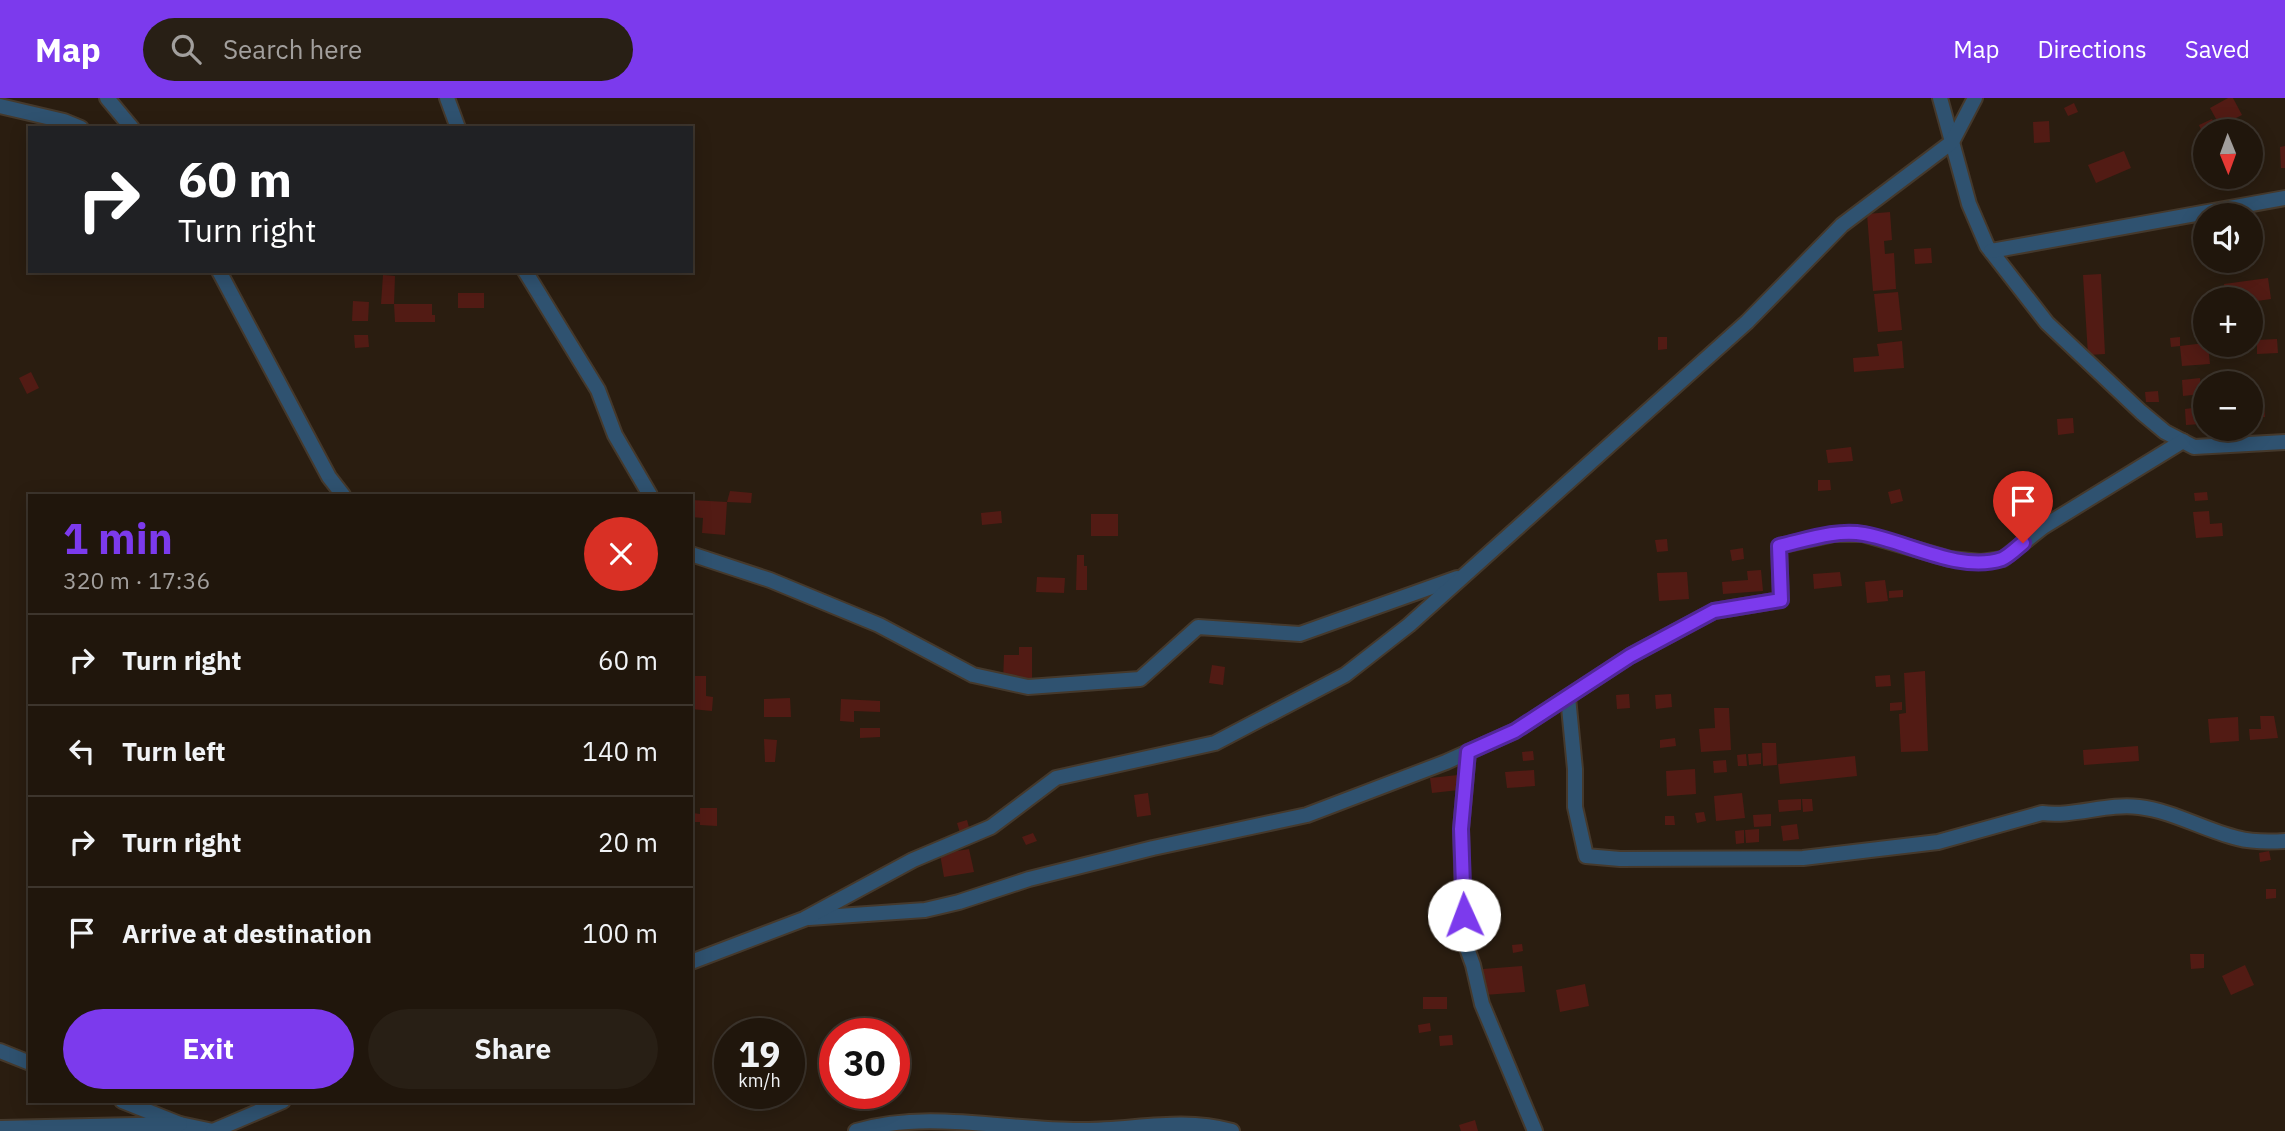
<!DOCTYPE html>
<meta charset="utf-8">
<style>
:root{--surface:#20160c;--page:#281f15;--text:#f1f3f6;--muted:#a29f9d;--line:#3d352d;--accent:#7c3aed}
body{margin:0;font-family:"IBM Plex Sans",sans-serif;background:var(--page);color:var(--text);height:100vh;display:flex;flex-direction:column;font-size:26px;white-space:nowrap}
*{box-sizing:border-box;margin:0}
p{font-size:23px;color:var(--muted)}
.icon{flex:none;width:38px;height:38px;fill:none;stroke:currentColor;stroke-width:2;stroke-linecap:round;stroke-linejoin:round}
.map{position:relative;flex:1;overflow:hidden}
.panel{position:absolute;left:28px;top:396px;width:665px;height:609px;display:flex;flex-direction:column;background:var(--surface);border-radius:0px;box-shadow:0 4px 18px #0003,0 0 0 2px var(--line)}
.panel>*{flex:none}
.top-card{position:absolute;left:28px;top:28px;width:665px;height:147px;border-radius:0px;box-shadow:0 4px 18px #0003,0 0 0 2px var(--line);background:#202124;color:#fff;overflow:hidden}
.needle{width:46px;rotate:179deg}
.fabs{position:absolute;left:2193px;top:21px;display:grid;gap:14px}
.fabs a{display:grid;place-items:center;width:70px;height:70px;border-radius:50%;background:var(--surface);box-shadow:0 4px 18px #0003,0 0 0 2px var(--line);font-size:35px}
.speed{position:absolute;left:714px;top:920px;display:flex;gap:14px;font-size:35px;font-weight:700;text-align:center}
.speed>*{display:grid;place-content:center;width:91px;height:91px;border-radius:50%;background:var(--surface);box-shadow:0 4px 18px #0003,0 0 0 2px var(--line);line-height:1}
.speed small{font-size:18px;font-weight:400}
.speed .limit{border:10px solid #d22;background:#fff;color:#111}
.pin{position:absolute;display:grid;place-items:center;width:60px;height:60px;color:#fff;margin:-72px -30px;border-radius:50% 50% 50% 0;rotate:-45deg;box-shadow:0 0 7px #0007}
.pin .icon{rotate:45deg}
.me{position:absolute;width:77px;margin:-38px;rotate:358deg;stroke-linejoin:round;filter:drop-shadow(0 0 5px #0008)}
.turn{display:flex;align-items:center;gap:24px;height:147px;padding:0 35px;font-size:32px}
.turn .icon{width:91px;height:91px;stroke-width:2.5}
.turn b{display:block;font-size:49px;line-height:60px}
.round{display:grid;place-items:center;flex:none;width:74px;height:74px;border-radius:37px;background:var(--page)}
.head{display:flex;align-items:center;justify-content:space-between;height:119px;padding:0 35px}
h1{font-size:42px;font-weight:700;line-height:52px;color:var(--accent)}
.button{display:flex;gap:14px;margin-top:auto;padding:14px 35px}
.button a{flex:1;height:80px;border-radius:42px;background:var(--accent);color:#fff;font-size:28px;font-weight:700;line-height:80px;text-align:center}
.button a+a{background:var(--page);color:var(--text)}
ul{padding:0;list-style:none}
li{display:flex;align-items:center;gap:21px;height:91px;padding:0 35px;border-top:2px solid var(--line)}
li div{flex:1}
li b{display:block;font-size:26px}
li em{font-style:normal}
header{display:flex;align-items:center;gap:42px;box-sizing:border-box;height:98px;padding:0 35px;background:var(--accent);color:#fff}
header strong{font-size:33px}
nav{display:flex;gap:38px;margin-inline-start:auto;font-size:24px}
.search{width:490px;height:63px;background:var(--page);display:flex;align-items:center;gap:18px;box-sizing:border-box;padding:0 24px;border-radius:38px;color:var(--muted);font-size:26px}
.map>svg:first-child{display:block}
.building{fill:#521b14}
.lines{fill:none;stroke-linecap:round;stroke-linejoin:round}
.minor-casing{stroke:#45392c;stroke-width:18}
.minor{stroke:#2f5270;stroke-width:14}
.route-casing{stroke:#51269a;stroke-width:18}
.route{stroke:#7c3aed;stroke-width:12}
</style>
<header>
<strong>Map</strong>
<div class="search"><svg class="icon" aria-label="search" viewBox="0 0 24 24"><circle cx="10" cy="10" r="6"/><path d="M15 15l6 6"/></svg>Search here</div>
<nav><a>Map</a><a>Directions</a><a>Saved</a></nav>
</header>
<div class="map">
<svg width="2285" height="1033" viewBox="0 0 2285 1033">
<rect width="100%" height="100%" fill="#2a1d10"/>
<!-- building -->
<g class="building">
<path d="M2228 0H2233L2242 17 2220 28 2210 10Z"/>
<path d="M2074 5 2078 14 2068 18 2064 10Z"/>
<path d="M2212 21 2216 30 2203 36 2199 27Z"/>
<path d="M2049 23 2050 44 2034 45 2033 24Z"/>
<path d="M2285 48V70H2281L2280 49Z"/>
<path d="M2124 53 2131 70 2096 85 2088 67Z"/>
<path d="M1890 114 1892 142 1884 143 1885 156 1894 155 1896 191 1873 193 1867 116Z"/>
<path d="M2257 127 2265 141 2250 149V131Z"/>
<path d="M1931 150 1932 165 1915 166 1914 151Z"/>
<path d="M2101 176 2105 256 2088 257 2083 177Z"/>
<path d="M383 177 395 178 394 206H381Z"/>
<path d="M2268 180 2271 201 2250 204V201H2226L2224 186Z"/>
<path d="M1898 194 1902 232 1878 234 1874 196Z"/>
<rect x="458" y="195" width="26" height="15"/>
<path d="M353 203 369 204 368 223H352Z"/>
<path d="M394 206H432V217H435V224H395Z"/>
<path d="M354 237H368L369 249 355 250Z"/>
<path d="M1658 239H1667V251L1658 252Z"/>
<path d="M2180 239V248L2171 249 2170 240Z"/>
<path d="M2277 241 2278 255 2257 256V242Z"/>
<path d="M1902 243 1904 270 1854 274 1853 260 1879 258 1877 246Z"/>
<path d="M2205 245 2208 247 2210 266 2182 268 2180 248Z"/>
<path d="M2219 247H2234L2235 256 2220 257Z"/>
<path d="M31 274 39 290 27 296 19 280Z"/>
<path d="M2200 280 2202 296 2183 298 2182 282Z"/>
<path d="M2158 293 2159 304H2146L2145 294Z"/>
<path d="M2264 307 2265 319 2250 321V308Z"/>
<path d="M2201 309 2202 326 2186 327 2185 311Z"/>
<path d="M2073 320 2074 335 2058 337 2057 321Z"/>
<path d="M1851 349 1853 363 1828 365 1826 352Z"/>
<path d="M1818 382H1830L1831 392 1818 393Z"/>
<path d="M1900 391 1903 403 1891 406 1888 394Z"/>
<path d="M730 393 752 395 751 405 727 404Z"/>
<path d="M2207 394 2208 402 2195 403 2194 395Z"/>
<path d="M691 402 727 404 725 437 702 435 703 420 691 419Z"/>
<path d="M1001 413 1002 425 982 427 981 415Z"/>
<path d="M2209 413 2210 426 2222 425 2223 438 2196 440 2193 414Z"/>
<rect x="1091" y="416" width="27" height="22"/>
<path d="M1667 441 1668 453 1657 454 1655 442Z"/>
<path d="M1743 450 1744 461 1732 463 1730 452Z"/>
<path d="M1077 457H1084V468H1087V492H1076Z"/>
<path d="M1761 472 1763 493 1723 496 1722 484 1748 482 1747 473Z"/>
<path d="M1687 474 1689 501 1659 503 1657 475Z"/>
<path d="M1840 474 1842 488 1814 491 1813 476Z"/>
<path d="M1037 479 1065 480 1064 495 1036 494Z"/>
<path d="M1885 482 1888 503 1867 505 1865 484Z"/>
<path d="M1903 492V499L1889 500V493Z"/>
<path d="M1019 549H1032V581L1017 580 1003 584 1004 557H1019Z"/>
<path d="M1212 567 1225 569 1223 587 1209 585Z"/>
<path d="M1925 573 1928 653 1901 654 1899 616 1906 615 1904 575Z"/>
<path d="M1890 577 1891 588 1876 589 1875 578Z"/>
<path d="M691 578H706V598L713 599 712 613 691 611Z"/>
<path d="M1629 596 1630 610 1617 611 1616 597Z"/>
<path d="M1671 596 1672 609 1656 611 1655 597Z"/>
<path d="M790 600 791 619H764V601Z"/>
<path d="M841 601 880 603V614L854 613V624L840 623Z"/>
<path d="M1902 604V612L1890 613V605Z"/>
<path d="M1714 610H1729L1731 652 1701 654 1699 631 1715 630Z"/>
<path d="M2260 618H2274L2278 640 2250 642 2249 631H2261Z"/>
<path d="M2238 619 2239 643 2210 645 2208 621Z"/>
<path d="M860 630H880V639L860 640Z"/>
<path d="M1675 640 1676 648 1660 650V642Z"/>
<path d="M764 641 777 642 775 664H765Z"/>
<path d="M1762 645H1776L1777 667 1763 668Z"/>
<path d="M2138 648 2139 663 2084 667 2083 652Z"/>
<path d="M1533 653 1534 662 1523 663 1522 654Z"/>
<path d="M1761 655V666L1749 667 1748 656Z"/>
<path d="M1746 656 1747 668H1738L1737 657Z"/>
<path d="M1855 658 1857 678 1780 686 1778 666Z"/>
<path d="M1726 662 1727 674 1714 675 1713 663Z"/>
<path d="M1695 671 1696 696 1667 698 1666 673Z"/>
<path d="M1534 672 1535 688 1507 690 1505 674Z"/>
<path d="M1458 677 1459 692 1432 695 1430 680Z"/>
<path d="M1148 695 1151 717 1137 719 1134 697Z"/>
<path d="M1742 695 1745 720 1716 723 1714 698Z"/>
<path d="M1801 701V712L1779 714 1778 702Z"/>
<path d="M1802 701H1812L1813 713 1803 714Z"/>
<path d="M700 710H717V728L700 727V724H693V715L700 716Z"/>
<path d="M1704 714 1706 723 1697 725 1695 715Z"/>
<path d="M1771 716V728L1754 729 1753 717Z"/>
<path d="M1665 718H1674L1675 727H1665Z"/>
<path d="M967 722 970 733 960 735 957 725Z"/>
<path d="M1797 726 1799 741 1783 743 1781 728Z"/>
<path d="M1759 731V744L1746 745 1745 732Z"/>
<path d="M1744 732V745L1736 746 1735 733Z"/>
<path d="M1033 735 1037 743 1026 747 1022 739Z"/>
<path d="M969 751 974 774 944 779 940 756Z"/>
<path d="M2269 753 2271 762 2260 764 2259 755Z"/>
<path d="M2266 791H2276V800L2266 801Z"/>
<path d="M1522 846 1523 853 1513 855 1512 847Z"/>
<path d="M2190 856H2204V870L2191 871Z"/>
<path d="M2245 867 2254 887 2231 897 2222 878Z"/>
<path d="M1522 868 1525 894 1484 897 1483 871Z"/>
<path d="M1585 886 1589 908 1560 914 1556 892Z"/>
<rect x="1423" y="899" width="24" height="12"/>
<path d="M1430 925 1431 933 1419 935 1418 927Z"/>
<path d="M1452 937 1453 947 1440 948 1439 938Z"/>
<path d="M1475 1022 1478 1033H1461L1459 1027Z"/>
</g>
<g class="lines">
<!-- minor casing -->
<g class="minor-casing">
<g id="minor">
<path d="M107 0 132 30"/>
<path d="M447 0 458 30"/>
<path d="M1940 0 1969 106 1987 148 2047 225 2141 314 2165 334 2194 349 2285 344"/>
<path d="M0 8 64 23 81 30"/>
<path d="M1991 153 2285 100"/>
<path d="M219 173 329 379 343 397"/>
<path d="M525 173 598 292 615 337 650 397"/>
<path d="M691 456 770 482 879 527 973 577 1028 589 1140 581 1198 529 1300 536 1457 480"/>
<path d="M1568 599 1575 671V709L1586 758 1620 761 1803 760 1938 744 2042 715C2075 719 2107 705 2139 709 2173 713 2204 732 2237 740 2252 744 2269 744 2285 743"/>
<path d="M1468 654 1461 731 1464 842 1473 867 1482 906 1535 1033"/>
<path d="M809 820 925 812 959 804 1029 781 1153 750 1307 717 1446 664 1515 633 1630 558 1714 513 1781 502 1779 448 1834 436H1863L1950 461 1981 464 2003 461 2043 429 2183 343"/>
<path d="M691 864 804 821 913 762 991 729 1056 680 1215 645 1345 577 1409 527 1747 224 1842 127 1952 44 1975 0"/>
<path d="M0 953 30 965"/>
<path d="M122 1003 180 1026 213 1033"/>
<path d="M0 1030 180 1026"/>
<path d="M213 1033 283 1003"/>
<path d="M856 1033C929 1011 1009 1033 1084 1032 1135 1032 1181 1019 1232 1033"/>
</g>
</g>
<!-- minor -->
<use href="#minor" class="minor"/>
</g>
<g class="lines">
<!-- route casing -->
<g class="route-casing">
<path id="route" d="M1464 817 1461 731 1468 654 1515 633 1630 558 1714 513 1781 502 1779 448C1806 442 1836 431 1864 436 1906 443 1959 475 2002 461 2009 458 2017 450 2023 445"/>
</g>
<!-- route -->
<use href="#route" class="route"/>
</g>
</svg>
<div class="fabs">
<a><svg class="needle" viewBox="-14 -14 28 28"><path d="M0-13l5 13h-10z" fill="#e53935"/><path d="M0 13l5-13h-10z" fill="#a29f9d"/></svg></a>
<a><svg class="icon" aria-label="sound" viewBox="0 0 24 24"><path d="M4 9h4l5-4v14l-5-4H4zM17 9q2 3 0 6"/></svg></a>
<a>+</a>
<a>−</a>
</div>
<div class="speed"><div>19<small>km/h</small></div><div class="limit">30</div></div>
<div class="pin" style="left:2023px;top:445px;background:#d93025"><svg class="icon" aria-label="arrive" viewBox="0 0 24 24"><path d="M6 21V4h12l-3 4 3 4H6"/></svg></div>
<svg class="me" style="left:1464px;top:817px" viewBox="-20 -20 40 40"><circle r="19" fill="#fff"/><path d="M0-13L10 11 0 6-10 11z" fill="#7c3aed"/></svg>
<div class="top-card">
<div class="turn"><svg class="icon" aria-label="right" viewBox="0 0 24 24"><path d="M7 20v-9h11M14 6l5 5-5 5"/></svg><div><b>60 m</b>Turn right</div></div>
</div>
<section class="panel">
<div class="head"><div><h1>1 min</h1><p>320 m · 17:36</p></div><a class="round" style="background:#d93025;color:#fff"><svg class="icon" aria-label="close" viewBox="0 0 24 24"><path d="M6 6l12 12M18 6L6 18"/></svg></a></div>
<ul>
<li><svg class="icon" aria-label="right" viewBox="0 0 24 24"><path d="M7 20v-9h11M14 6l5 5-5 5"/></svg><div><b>Turn right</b></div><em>60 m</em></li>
<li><svg class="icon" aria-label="left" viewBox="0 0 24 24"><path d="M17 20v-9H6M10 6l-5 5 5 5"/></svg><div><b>Turn left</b></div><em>140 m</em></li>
<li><svg class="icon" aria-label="right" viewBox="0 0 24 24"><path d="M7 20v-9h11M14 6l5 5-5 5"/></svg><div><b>Turn right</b></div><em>20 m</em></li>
<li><svg class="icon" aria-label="arrive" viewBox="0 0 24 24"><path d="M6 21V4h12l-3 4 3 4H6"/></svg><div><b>Arrive at destination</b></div><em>100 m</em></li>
</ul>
<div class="button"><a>Exit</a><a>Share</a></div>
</section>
</div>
